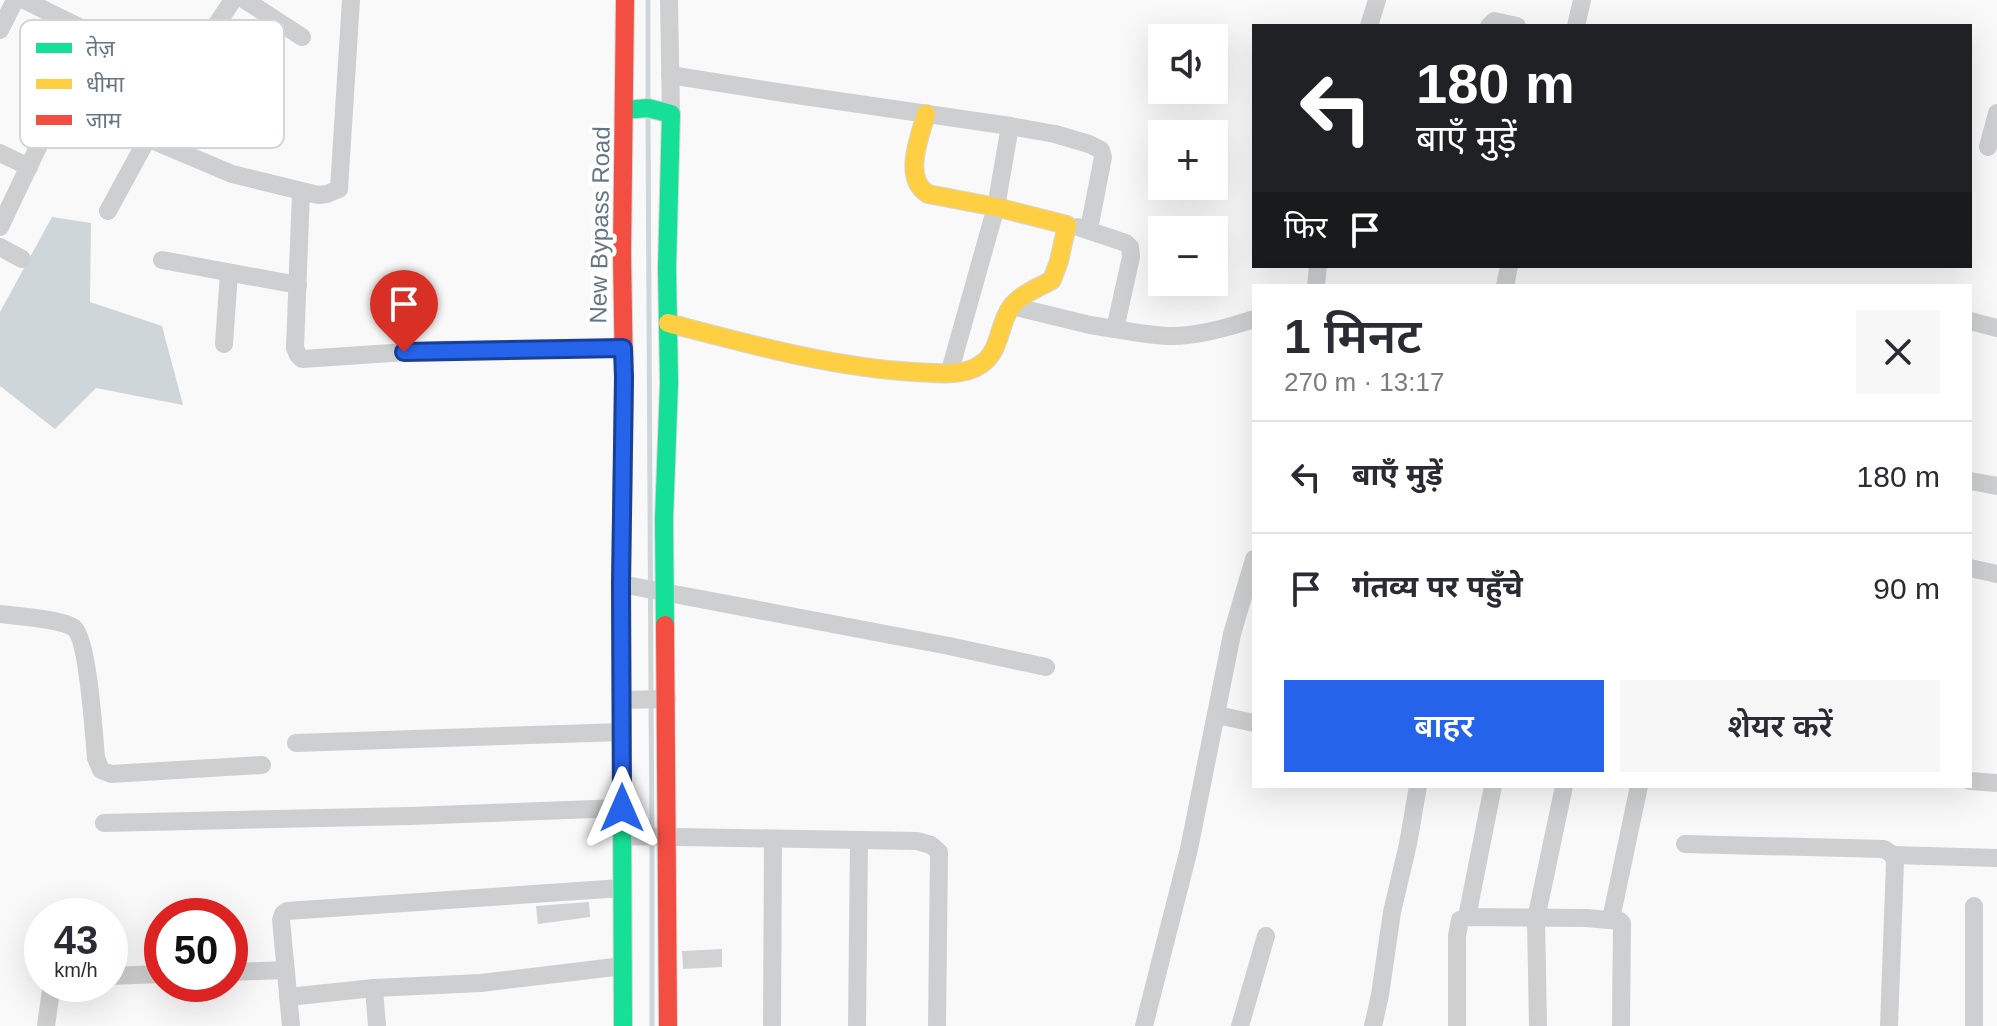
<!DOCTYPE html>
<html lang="hi">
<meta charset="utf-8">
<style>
:root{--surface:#fff;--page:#f7f7f7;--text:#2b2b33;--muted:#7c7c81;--line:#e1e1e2;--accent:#2563eb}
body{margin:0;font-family:Arial,"Noto Sans Devanagari",sans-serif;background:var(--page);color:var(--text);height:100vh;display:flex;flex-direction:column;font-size:30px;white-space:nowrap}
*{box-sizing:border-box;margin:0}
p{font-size:26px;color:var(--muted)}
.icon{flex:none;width:44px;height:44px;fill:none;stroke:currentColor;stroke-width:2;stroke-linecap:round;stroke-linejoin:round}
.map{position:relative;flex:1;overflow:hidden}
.drawer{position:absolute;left:1252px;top:284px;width:720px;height:504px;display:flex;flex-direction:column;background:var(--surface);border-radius:0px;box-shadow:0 8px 32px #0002}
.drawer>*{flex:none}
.top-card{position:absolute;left:1252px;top:24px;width:720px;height:244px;border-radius:0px;box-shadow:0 8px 32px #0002;background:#202124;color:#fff;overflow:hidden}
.fabs{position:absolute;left:1148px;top:24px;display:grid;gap:16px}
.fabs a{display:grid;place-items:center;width:80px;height:80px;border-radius:0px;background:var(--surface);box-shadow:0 8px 32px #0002;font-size:40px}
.speed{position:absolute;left:24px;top:898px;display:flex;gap:16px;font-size:40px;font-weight:700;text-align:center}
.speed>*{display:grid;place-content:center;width:104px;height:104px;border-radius:50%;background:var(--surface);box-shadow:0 8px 32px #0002;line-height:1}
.speed small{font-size:20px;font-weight:400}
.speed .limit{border:12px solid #d22;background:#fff;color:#111}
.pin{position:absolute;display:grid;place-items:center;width:68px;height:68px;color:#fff;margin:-82px -34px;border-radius:50% 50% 50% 0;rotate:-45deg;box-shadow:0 0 8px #0007}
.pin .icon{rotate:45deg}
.me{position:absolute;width:88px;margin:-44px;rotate:0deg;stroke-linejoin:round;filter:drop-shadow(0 0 6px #0008)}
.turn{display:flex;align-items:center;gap:28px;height:168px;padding:0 32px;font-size:36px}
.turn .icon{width:104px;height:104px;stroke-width:2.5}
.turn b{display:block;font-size:56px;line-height:68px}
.then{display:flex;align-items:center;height:76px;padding:0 32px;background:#0003;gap:16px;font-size:30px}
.round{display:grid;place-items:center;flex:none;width:84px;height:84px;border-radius:0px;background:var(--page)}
.overview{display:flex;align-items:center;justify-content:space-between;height:136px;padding:0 32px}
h1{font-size:48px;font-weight:600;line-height:60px}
.primary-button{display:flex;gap:16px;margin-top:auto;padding:16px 32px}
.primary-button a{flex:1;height:92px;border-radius:0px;background:var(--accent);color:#fff;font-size:32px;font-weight:600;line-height:92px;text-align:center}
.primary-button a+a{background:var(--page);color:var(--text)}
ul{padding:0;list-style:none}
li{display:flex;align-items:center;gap:24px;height:112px;padding:0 32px;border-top:2px solid var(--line)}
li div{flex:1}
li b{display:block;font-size:30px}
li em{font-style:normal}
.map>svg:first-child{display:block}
.water{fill:#ced6d9}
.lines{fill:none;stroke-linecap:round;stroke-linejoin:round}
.stream{stroke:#ced6d9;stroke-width:5}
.building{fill:#d0d2d3}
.fast-casing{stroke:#d5d6d7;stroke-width:20}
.slow-casing{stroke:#d5d6d7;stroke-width:20}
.jam-casing{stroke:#d5d6d7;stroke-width:20}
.street{stroke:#cecfd0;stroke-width:18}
.fast{stroke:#16e098;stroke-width:18}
.slow{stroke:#ffcf43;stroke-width:18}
.jam{stroke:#f24e42;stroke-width:18}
.route-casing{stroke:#184099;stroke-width:20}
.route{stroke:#2563eb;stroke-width:14}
.labels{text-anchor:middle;stroke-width:8;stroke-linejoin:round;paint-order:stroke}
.street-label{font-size:24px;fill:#657683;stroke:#fff}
.key{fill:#fff;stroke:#d1d6da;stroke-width:2}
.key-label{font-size:22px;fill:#657683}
</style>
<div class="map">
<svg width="1997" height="1026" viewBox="0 0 1997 1026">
<rect width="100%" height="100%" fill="#f9f9f9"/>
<!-- water -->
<path class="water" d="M52 217 91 223 90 302 162 326 183 405 96 388 55 429 0 386V312Z"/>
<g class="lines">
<!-- stream -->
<g class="stream">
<path d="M648 0V99"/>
<path d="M648 113 651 695"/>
<path d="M651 705 652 831"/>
<path d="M652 841V1026"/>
</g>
</g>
<!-- building -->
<g class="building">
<path d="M589 902 590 917 538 924 536 906Z"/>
<path d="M722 949V967L683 969 682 951Z"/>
</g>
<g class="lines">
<!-- fast casing -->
<g class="fast-casing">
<g id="fast">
<path d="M625 110 648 108 671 114 667 268 669 383 664 519 665 625"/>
<path d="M623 454 621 584 623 1026"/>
</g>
</g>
<!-- slow casing -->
<g class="slow-casing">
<path id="slow" d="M668 323C749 344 830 367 914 372 935 373 962 377 980 365 1001 352 998 325 1011 307 1021 294 1038 288 1052 280L1059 261 1067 225 996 207 928 194C902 178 920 137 926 114"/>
</g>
<!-- jam casing -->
<g class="jam-casing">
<g id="jam">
<path d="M623 454 624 378 622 253 625 0"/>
<path d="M665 625 668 1026"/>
</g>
</g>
<!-- street -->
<g class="street">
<path d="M24 0 181 77"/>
<path d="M245 0 302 37"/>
<path d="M669 0 671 114"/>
<path d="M1369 26 1377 0"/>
<path d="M1489 26 1494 21 1517 26"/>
<path d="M1576 26 1582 0"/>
<path d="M0 30 15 0"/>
<path d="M670 75 790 94 1010 126 1055 134 1089 144 1101 150 1103 157 1089 229"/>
<path d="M147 138 232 174 318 195 327 194 339 189 351 0"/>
<path d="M1988 147 1997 113"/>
<path d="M0 153 29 167"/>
<path d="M301 192 295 348 298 355 302 359 436 350 623 348"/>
<path d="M108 211 181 77 233 0"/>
<path d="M0 227 92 34"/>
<path d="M0 247 22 259"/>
<path d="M162 260 298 285"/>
<path d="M1316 286 1318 266"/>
<path d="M1505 286 1509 266"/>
<path d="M1012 306 1090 325 1115 329 1131 257 1130 247 1126 243 1078 227"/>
<path d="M1970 321 1997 328"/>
<path d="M1115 329C1134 332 1153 336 1172 336 1198 336 1230 327 1254 319"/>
<path d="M224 344 229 273"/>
<path d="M949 374 996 207 1010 126"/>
<path d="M1970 481 1997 486"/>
<path d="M1970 568 1997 574"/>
<path d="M621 584 949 646 1046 667"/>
<path d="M0 614C16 616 63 619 74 628 88 639 94 736 96 758L101 770 111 774 262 765"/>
<path d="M622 700 667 699"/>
<path d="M1217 715 1254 723"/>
<path d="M296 743 622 732"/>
<path d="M1970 781 1997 783"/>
<path d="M104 823 410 816 622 808"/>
<path d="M622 836 917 841 931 845 939 852 937 1026"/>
<path d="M1685 844 1884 849 1893 855 1895 862 1889 1026"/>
<path d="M1893 855 1997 858"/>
<path d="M1974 906V1026"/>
<path d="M1467 917 1493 786"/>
<path d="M1611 919 1639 786"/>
<path d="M230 972 286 970"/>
<path d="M110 976 162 974"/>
<path d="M374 988 481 983 623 966"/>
<path d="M288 997 374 988 377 1026"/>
<path d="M46 1026 51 990 56 984"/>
<path d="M291 1026 281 920 283 914 287 911 622 888"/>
<path d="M772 1026 773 839"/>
<path d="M857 1026 859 841"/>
<path d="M1144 1026 1189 849 1232 634 1254 559"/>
<path d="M1240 1026 1266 936"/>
<path d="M1373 1026 1380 995 1392 912 1408 844 1418 786"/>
<path d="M1457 1026V936L1460 920 1467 917 1586 918 1620 921 1622 923 1621 1026"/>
<path d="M1538 1026 1536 919 1564 786"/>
</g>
<!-- fast -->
<use href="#fast" class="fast"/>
<!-- slow -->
<use href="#slow" class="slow"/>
<!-- jam -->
<use href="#jam" class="jam"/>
</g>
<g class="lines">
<!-- route casing -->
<g class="route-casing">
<path id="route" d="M404 352 623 348 624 378 621 584 622 808"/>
</g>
<!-- route -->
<use href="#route" class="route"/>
</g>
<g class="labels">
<!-- street labels -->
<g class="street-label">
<text transform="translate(600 225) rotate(-89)" y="8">New Bypass Road</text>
</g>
</g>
<!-- legend -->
<rect x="20" y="20" width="264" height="128" rx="12" class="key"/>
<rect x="36" y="43" width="36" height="10" fill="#16e098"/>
<rect x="36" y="79" width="36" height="10" fill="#ffcf43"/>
<rect x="36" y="115" width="36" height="10" fill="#f24e42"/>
<g class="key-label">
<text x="86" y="56">तेज़</text>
<text x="86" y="92">धीमा</text>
<text x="86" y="128">जाम</text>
</g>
</svg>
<div class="fabs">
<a><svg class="icon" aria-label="sound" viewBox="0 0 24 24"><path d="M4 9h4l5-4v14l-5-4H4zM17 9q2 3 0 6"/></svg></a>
<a>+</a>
<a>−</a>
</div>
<div class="speed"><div>43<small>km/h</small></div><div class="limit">50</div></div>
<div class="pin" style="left:404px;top:352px;background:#d93025"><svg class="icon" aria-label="arrive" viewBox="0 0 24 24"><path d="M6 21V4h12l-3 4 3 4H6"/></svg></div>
<svg class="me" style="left:622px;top:808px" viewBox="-20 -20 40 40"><path d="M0-17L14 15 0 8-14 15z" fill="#2563eb" stroke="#fff" stroke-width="4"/></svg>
<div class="top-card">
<div class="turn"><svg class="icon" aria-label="left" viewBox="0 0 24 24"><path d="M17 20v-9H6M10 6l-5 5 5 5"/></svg><div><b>180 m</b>बाएँ मुड़ें</div></div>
<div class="then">फिर<svg class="icon" aria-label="arrive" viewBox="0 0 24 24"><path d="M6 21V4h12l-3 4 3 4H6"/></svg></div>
</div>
<section class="drawer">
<div class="overview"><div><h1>1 मिनट</h1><p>270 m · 13:17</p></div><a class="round"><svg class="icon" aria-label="close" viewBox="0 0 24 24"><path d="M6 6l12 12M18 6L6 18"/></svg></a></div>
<ul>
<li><svg class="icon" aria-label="left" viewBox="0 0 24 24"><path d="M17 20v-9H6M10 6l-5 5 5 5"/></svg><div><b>बाएँ मुड़ें</b></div><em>180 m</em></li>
<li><svg class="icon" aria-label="arrive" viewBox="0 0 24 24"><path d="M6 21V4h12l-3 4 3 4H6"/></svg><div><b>गंतव्य पर पहुँचे</b></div><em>90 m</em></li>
</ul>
<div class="primary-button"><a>बाहर</a><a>शेयर करें</a></div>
</section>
</div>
